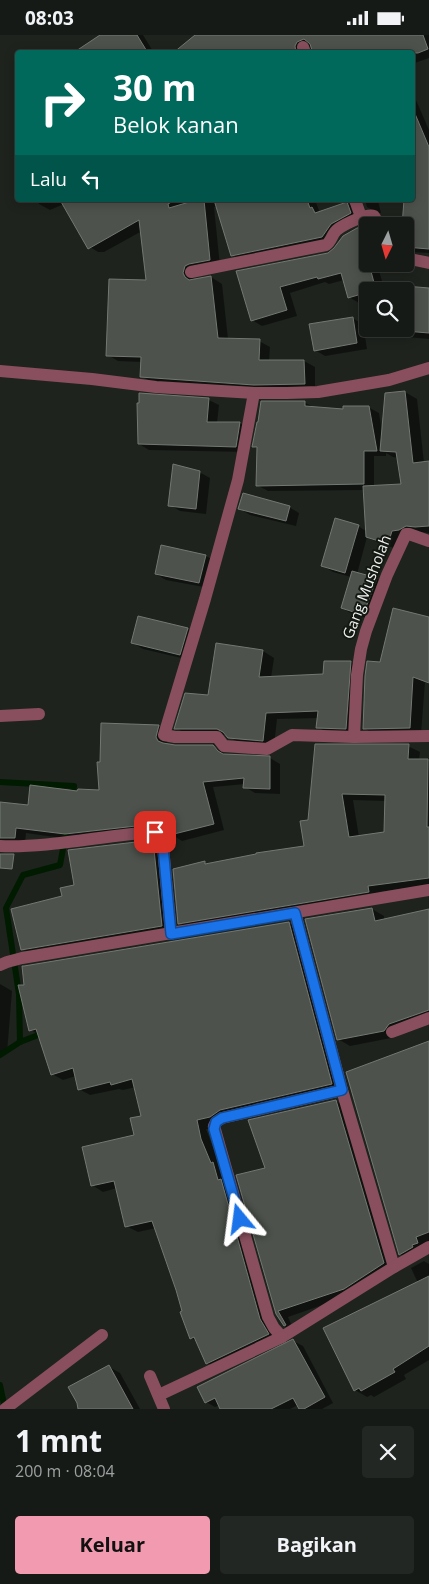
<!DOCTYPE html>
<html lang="id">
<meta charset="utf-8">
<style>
:root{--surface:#161a16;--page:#232723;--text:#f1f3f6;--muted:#9ea1a1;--line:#353835;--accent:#f29ab0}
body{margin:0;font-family:"Open Sans",sans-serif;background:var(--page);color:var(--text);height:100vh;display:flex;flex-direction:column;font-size:19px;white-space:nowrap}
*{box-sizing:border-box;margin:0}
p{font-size:16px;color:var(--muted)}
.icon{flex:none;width:28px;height:28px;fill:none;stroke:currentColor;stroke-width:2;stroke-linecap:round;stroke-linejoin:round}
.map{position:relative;height:1374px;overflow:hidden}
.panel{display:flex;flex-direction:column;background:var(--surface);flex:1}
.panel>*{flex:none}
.top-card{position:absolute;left:15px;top:15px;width:400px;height:152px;border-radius:5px;box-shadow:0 2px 12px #0003,0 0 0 1px var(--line);background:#00695c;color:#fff;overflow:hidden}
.needle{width:32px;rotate:185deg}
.tools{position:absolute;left:359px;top:182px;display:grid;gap:10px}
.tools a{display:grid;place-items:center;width:55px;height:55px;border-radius:5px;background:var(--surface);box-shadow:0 2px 12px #0003,0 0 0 1px var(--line);font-size:25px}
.pin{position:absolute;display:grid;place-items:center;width:42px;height:42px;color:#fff;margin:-21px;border-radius:10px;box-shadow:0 2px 8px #0006}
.me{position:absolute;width:55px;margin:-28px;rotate:344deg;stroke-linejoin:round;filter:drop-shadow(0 0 4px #0008)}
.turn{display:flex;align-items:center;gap:18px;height:105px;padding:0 15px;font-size:22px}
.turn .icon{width:65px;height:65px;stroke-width:2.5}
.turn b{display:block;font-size:35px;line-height:42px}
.then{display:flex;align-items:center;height:48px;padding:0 15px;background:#0003;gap:10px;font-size:19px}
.round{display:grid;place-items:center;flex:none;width:52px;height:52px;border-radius:5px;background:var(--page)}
.headline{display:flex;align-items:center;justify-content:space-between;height:85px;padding:0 15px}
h1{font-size:30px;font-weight:700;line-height:38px}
.cta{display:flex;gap:10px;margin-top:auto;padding:10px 15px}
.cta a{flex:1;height:58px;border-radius:5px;background:var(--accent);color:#111;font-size:20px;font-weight:700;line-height:58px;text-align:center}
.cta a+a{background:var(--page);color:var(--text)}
.status{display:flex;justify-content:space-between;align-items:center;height:35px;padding:0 25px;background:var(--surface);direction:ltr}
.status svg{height:14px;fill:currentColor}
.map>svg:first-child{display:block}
.shadow{fill:#0007;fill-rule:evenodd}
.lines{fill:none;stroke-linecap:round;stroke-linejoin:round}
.stream{stroke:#001b00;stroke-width:6}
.building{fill:#4d524c;stroke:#737872;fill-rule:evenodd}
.minor{stroke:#894f5e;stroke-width:12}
.route-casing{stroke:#114b97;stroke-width:12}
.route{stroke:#1a73e8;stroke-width:9}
.labels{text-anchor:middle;stroke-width:4;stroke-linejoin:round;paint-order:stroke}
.street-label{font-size:15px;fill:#f0f3f0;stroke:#151914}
</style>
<div class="status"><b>08:03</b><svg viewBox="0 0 49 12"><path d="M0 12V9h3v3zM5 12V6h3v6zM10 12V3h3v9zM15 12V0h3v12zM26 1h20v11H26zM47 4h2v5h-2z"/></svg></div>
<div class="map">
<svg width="429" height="1374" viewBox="0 0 429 1374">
<rect width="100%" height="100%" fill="#1e231e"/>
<!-- shadow -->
<g class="shadow">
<path d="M103 0H143L154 18H84Z"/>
<path d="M197 0H429V23L412 29V18L311 10 305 18H175Z"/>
<path d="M412 56 429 95V218L412 217 405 213V191H403L405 165H412Z"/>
<path d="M38 165H315L320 178 347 168 358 174 333 208 243 226 232 220 217 172H214L220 231 196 237 193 245 211 242 222 249 228 304 259 306 270 312 269 326H304L315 332V355L152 347 141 341 142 327 118 326 108 320 147 246 142 196 104 217H98L87 210 64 169 50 175 39 169Z"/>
<path d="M365 165H381L378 166 381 178H378L367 172Z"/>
<path d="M368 190 369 191H368V229H377L385 256H368V266L359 268 349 262 344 245 329 249 325 247 290 258 297 281 262 291 252 285 237 237 329 219 335 214 344 202Z"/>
<path d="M397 251 429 254V304L407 302 393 295 405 294V256H397Z"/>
<path d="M352 283 363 289 367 314 325 321 315 315Z"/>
<path d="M405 357 417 364 424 428 429 427V498L422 497 414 498 400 515 379 508 367 502 357 539 377 544 387 550 374 585 352 579 342 573 351 542 333 537 323 531 358 491 366 496 364 455 268 456 257 450 259 414 254 412 304 367 315 373 344 376 368 372 379 378 382 397ZM386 418 393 422 398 423 403 450 374 452V421H386Z"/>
<path d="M209 365 219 370 217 388H240L250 394 246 417 149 415 139 409Z"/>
<path d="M199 437 210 443 206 479 180 476 170 470Z"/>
<path d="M289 472 299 478 296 491 250 480 240 474Z"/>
<path d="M162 512 206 521 216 527 209 553 166 545 156 539Z"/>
<path d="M429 584V649L425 647 421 699 375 700 364 693 381 628Z"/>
<path d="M187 594 197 600 190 625 143 614 133 608Z"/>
<path d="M217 609 263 616 274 623 271 643 325 640 351 627 362 634 357 699 329 698 318 692 319 683 277 684 274 711 241 709 227 700 187 699 176 693 209 661Z"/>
<path d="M158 691 169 697 167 710 213 711 226 720 270 723 280 729V759L255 758 245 752V749L213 752 224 795 182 806 171 799 166 794 76 805 26 798 25 808 0 806V768L29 771 79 757 101 756Z"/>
<path d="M316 710 408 711 420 717 419 725 429 726V850L379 857 380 863 191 895 179 888 204 827 208 829 305 812ZM353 765 386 766 385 798 359 802Z"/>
<path d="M153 807 164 813 173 897 34 921 22 914 76 851Z"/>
<path d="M372 874 384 881V885L429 876V985L396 1002 350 1011 338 1004Z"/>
<path d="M289 888 300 894 342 1055 207 1091 208 1094H206L221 1133 279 1306 218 1334 207 1328 197 1306 191 1303 156 1193 138 1197 126 1191 117 1153 103 1157 92 1150 136 1101 142 1082 136 1052 123 1055 119 1054 90 1060 79 1054 76 1041 63 1045 52 1039 39 1000 31 995 26 951Z"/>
<path d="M0 949 12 956 7 1018 0 1017Z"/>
<path d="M429 1007V1208L412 1226 400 1219Z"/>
<path d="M336 1066 346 1072 394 1234 354 1259 288 1282 294 1296 284 1291 277 1278 267 1134Z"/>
<path d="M424 1226 429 1229V1325L404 1340 406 1344 374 1362 371 1360 367 1362 355 1355 418 1248 411 1233Z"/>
<path d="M293 1306 303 1311 333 1368 322 1374H301L298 1370 290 1374H222L220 1370 215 1372 206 1367Z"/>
<path d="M109 1332 120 1338 140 1374H82Z"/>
</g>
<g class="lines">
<!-- stream -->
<g class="stream">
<path d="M0 747 74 751 72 762"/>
<path d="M20 1007 19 959 6 873 23 840 60 830 67 792"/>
<path d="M0 1020 20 1007 46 997"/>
<path d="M0 1350 5 1374"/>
</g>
</g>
<!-- building -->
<g class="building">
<path d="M100 0H137L148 18H73Z"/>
<path d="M195 0H423L428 14 418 18H313L310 9 304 4 297 7 295 11 296 18H173Z"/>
<path d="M413 74 429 112V214L405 212V191H402L404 165H412Z"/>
<path d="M60 165H175L168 169 169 173 196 165H204L210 225 189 229 185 231 183 238 185 242 189 245 211 241 218 303 260 304 259 325H304L305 349 254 350 140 342 141 322 106 321 109 244 146 245 139 185 88 214Z"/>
<path d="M214 165H307L310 173 312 172 315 178 347 167 351 178 331 189 322 202 231 221Z"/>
<path d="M368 191V229H369L376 255 368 256V257L348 263 341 238 318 244 317 242 280 252 287 275 251 286 236 236 328 218 334 213 343 201 357 193Z"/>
<path d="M405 251 429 253V298L405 296Z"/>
<path d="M353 282 357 308 314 316 309 289Z"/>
<path d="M405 356 413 428 429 426V491L415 492 406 491 399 495 392 496 388 509 366 502 363 451 401 449 396 417 380 416 385 358Z"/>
<path d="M139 358 209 363 207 387H240L236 412 138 409 137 368H139Z"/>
<path d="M261 366H305V371L343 374V371H369L377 416H364V449L256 451 257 412H252L257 387H258Z"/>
<path d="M173 429 200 436 196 474 168 471Z"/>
<path d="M243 458 290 471 286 486 238 474Z"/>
<path d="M335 483 359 490 345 538 321 531Z"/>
<path d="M161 510 206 520 199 548 155 539Z"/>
<path d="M352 536 377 543 363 580 341 573Z"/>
<path d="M393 573 429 582V648L413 642 410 693 363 694 365 641 367 626 380 627Z"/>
<path d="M138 581 188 593 180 620 131 608Z"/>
<path d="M216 608 263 615 259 642 323 639 324 626H351L346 694 316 693 318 676 266 678 263 706 228 703 223 697 217 694H174L185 658 208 660Z"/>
<path d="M101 688 159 690 156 702 158 706 163 708 175 710H213L218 716 223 719 270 721V754L243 753 244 743 203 747 214 789 170 800 166 794 154 789 65 799 16 793 15 803H0V767L28 770 30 750 77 756 78 754 99 755 97 727H100Z"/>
<path d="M315 709H409L408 724H428L427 792H429V843L368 851 369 857 178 889 173 834 205 826V829L256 819V818L304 811 300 786 308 785ZM342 759 385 760 384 797 349 802Z"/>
<path d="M153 805 162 891 21 915 11 874 62 861 60 853 74 850 68 815Z"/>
<path d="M0 819H14L12 834 0 833Z"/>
<path d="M372 873 375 886 429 874V975L389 989 384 996 337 1005 305 884Z"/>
<path d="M289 887 332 1049 220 1075 210 1082 197 1085 201 1104 211 1128 213 1127 218 1145 221 1144 260 1284 269 1299 206 1329 194 1302 190 1304 180 1277 182 1276 176 1255 152 1186 125 1192 114 1146 91 1151 82 1112 134 1100 130 1083 141 1081 132 1044 111 1050 110 1047 78 1055 73 1033 51 1040 36 994 29 996 18 950H24L22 931H24Z"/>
<path d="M429 1006V1197L416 1202 418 1208 412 1210 413 1212 399 1220 346 1037Z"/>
<path d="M336 1065 384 1228 344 1254 278 1276 286 1290 284 1291 276 1279 236 1140 265 1133 248 1085Z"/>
<path d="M429 1241V1311L393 1334 395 1337 361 1356 359 1353 354 1356 323 1293Z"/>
<path d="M293 1304 325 1362 304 1374H299L293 1363 271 1374H220L215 1363 205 1368 197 1352Z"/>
<path d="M109 1330 133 1374H78L77 1368 68 1352Z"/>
</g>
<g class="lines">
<!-- minor -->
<g class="minor">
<path d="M303 12 305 18"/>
<path d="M355 165 361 182"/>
<path d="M405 223 429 228"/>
<path d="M191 237 326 210C332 206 332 198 338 194 345 189 367 178 374 181L380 191"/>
<path d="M0 336 92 344 156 352 254 358H287L318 357 389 345 429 333"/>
<path d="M254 358 238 445 205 564 164 700 175 702H217L224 711 267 714 292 700 354 702 429 701"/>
<path d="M0 681 39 679"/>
<path d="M354 702 357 640 361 614 366 596 387 540 406 499H409L429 506"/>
<path d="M0 811C51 813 104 800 155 797L162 801 171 899"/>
<path d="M295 878 342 1055 394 1232"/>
<path d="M0 930 7 927 22 923 429 855"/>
<path d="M392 997 429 983"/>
<path d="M342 1055 222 1083 216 1087 214 1091 268 1282 274 1293 282 1302 394 1232 429 1212"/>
<path d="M150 1341 164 1374"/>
<path d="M159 1360 282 1302"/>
<path d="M5 1374 102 1300"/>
</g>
</g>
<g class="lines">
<!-- route casing -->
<g class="route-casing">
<path id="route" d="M155 797 162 801 171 899 295 878 342 1055 222 1083 216 1087 214 1094 240 1184"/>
</g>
<!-- route -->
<use href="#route" class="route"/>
</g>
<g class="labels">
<!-- street labels -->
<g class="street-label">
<text transform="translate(367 552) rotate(-69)" y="5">Gang Musholah</text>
</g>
</g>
</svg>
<div class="tools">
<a><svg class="needle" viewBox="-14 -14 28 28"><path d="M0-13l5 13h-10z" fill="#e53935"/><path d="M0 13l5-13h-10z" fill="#9ea1a1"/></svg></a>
<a><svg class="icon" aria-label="search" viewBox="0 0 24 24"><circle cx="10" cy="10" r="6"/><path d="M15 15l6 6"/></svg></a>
</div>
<div class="pin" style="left:155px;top:797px;background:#d93025"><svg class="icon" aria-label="arrive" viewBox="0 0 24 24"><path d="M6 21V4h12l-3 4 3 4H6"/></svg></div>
<svg class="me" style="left:240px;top:1184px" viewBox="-20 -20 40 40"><path d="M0-17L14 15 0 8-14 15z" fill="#1a73e8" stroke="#fff" stroke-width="4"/></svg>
<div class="top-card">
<div class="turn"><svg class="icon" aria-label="right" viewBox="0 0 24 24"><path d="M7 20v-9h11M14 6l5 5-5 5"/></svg><div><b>30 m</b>Belok kanan</div></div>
<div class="then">Lalu<svg class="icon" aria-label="left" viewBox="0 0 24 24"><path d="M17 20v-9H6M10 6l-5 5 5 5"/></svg></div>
</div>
</div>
<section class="panel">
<div class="headline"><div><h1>1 mnt</h1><p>200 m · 08:04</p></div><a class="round"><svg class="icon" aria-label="close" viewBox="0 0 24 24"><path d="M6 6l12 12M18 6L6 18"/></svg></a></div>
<div class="cta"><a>Keluar</a><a>Bagikan</a></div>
</section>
